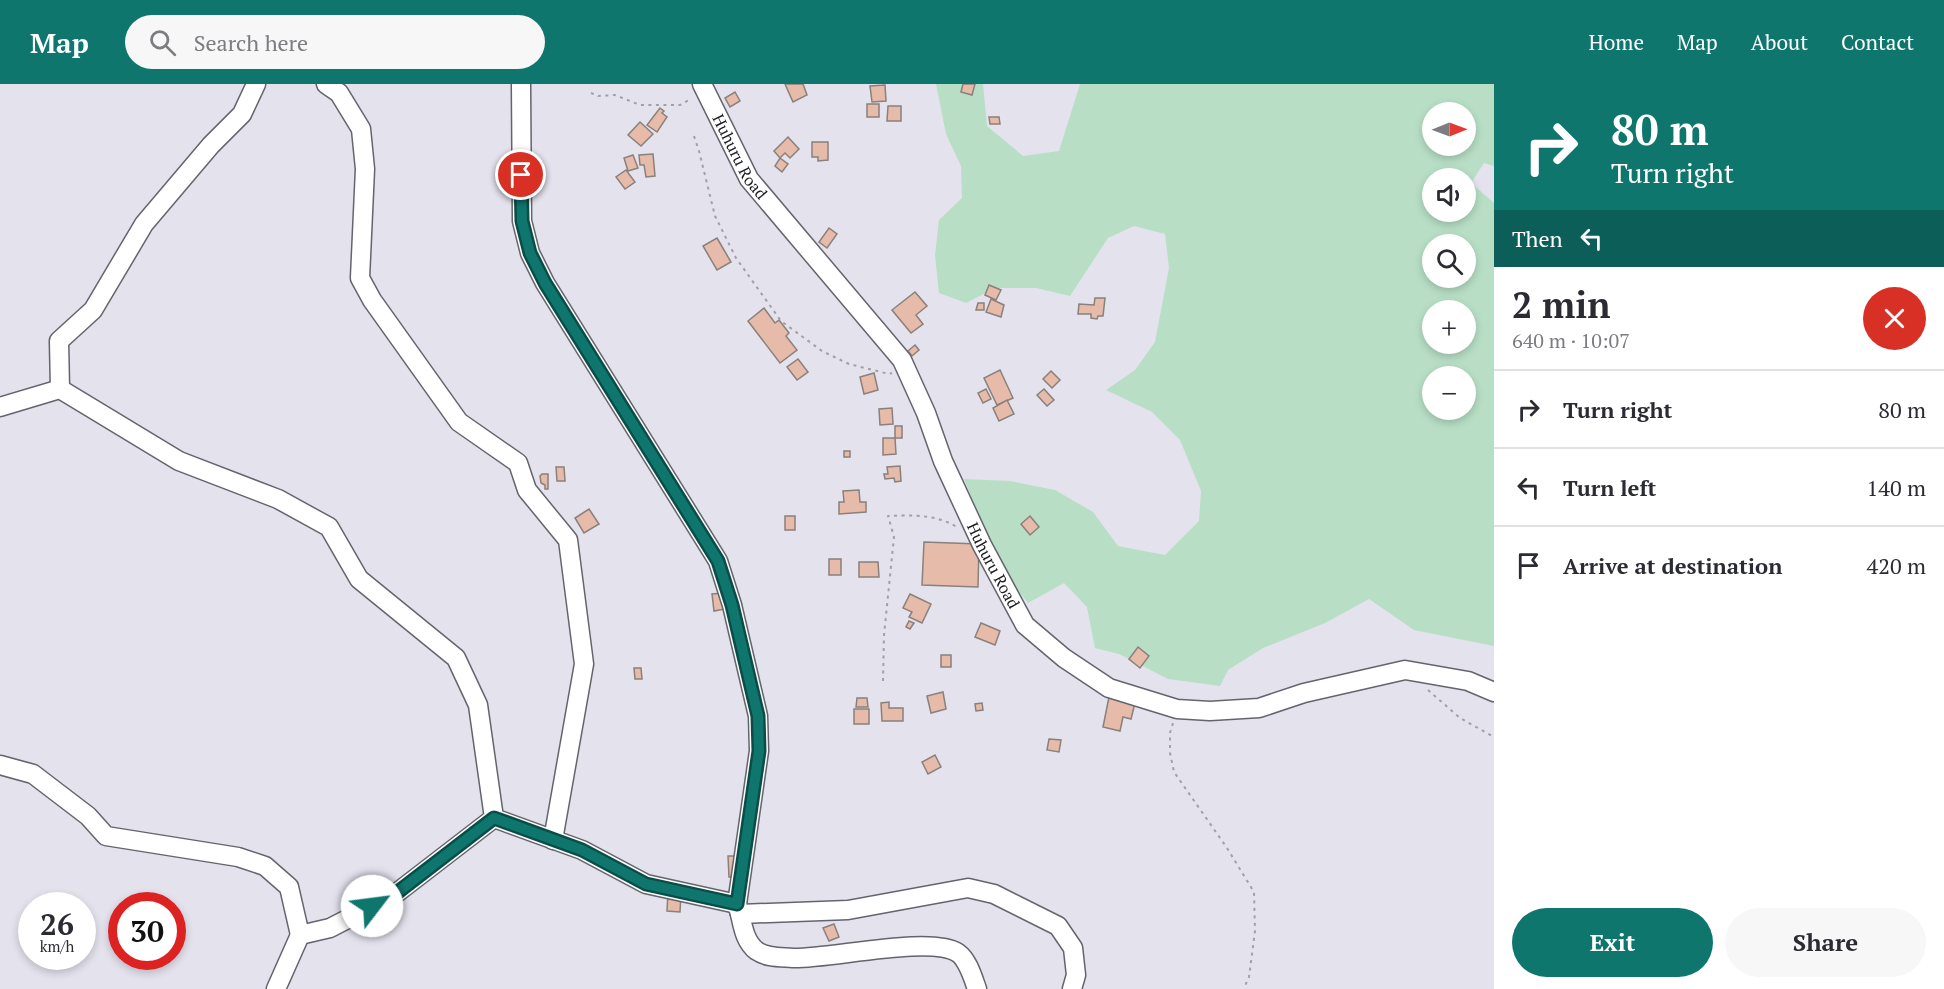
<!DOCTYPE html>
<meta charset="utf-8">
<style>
:root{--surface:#fff;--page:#f7f7f7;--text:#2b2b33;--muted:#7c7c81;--line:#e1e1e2;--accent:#0f766e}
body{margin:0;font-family:"PT Serif",serif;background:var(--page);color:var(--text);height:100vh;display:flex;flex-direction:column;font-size:22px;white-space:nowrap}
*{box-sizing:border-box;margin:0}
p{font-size:20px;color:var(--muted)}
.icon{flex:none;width:33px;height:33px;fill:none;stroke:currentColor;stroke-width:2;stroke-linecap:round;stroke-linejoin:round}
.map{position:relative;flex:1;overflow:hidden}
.panel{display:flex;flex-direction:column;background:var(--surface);width:450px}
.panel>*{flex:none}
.guide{background:#0f766e;color:#fff;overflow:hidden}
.needle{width:39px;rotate:89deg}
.controls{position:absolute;left:1422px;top:18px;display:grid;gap:12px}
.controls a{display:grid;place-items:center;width:54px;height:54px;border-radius:50%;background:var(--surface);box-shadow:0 3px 9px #0003;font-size:30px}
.speed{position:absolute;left:18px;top:808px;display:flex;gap:12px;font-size:30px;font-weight:700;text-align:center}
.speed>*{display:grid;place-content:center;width:78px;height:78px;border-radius:50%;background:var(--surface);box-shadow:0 3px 9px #0003;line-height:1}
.speed small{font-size:15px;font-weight:400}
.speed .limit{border:9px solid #d22;background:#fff;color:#111}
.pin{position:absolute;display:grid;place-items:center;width:51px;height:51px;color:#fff;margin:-26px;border:3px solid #fff;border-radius:50%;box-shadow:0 2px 6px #0007}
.me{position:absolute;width:66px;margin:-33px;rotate:60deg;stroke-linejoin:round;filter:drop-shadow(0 0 4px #0008)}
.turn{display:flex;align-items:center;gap:21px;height:126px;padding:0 18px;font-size:27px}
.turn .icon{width:78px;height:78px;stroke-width:2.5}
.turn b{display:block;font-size:42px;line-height:51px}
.then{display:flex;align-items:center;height:57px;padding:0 18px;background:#0003;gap:12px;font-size:22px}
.round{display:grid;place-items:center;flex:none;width:63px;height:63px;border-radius:32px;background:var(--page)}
.summary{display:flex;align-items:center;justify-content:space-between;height:102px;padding:0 18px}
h1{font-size:36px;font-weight:600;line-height:45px}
.primary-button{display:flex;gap:12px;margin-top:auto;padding:12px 18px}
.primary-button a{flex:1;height:69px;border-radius:36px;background:var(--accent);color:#fff;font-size:24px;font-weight:600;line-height:69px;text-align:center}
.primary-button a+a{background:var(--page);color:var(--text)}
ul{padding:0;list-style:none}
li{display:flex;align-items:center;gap:18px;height:78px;padding:0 18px;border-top:2px solid var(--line)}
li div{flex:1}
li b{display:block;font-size:22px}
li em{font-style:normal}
header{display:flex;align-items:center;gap:36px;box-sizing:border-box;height:84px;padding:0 30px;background:var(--accent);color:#fff}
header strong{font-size:28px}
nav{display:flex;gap:33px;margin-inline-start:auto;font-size:21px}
.search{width:420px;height:54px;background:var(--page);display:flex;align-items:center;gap:15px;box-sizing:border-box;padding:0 21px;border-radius:33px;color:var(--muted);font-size:22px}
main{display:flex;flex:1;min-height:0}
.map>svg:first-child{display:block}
.green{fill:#b8dfc6;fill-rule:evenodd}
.building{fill:#e6bba9;stroke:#8a807c;stroke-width:1.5}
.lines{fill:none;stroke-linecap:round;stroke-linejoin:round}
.minor-casing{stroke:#64646d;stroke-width:21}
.path{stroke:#a1a0a8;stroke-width:2;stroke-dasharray:3 4.5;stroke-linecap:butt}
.minor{stroke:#fff;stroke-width:18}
.route-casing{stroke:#0a4d48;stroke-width:15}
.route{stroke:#0f766e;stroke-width:10}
.labels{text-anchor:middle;stroke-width:4.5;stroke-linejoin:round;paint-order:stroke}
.street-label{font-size:16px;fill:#1c1c1f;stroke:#f0effa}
</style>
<header>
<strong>Map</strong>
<div class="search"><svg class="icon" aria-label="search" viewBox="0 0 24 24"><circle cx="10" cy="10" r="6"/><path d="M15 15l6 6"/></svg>Search here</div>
<nav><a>Home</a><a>Map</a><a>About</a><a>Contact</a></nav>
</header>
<main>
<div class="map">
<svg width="1494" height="905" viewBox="0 0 1494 905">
<rect width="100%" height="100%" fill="#e3e2ed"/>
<!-- green -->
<path class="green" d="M936 0H983L987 42 1023 72 1059 67 1080 0H1494V82L1484 79 1471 99 1494 119V562L1414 546 1369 515 1325 539 1263 564 1228 586 1220 602 1168 595 1119 570 1095 564 1087 523 1064 499 1028 519 1000 484 964 395 1010 397 1055 406 1093 428 1118 462 1165 471 1199 437 1201 407 1180 356 1152 328 1106 306 1135 286 1155 258 1169 184 1165 150 1134 142 1108 154 1070 212 1036 204H995L966 219 939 209 935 171 939 136 962 114 961 82 946 50ZM1432 28H1466V62H1432ZM1432 94H1466V128H1432ZM1432 160H1466V194H1432ZM1432 226H1466V260H1432ZM1432 292H1466V326H1432Z"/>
<!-- building -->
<g class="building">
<path d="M785 0H803L807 11 793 18Z"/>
<path d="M963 0H975L972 11 961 8Z"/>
<path d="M885 1 886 17 872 18 870 2Z"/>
<path d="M735 8 740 17 730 23 725 14Z"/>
<rect x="867" y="20" width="12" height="13"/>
<path d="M888 22H901V37H887Z"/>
<path d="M660 24 664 27 662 29 667 33 657 48 647 41Z"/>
<path d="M989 33H999L1000 40H990Z"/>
<path d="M640 38 653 50 641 62 628 51Z"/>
<path d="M788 53 799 65 790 74 785 69 780 74 774 67Z"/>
<path d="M812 58H828V76L818 77V73H812Z"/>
<path d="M653 70 655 92 646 93 644 81H640L639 71Z"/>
<path d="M633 71 638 84 628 87 624 74Z"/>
<path d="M780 74 788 80 782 88 775 82Z"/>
<path d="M626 86 635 98 625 105 616 93Z"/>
<path d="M829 144 837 150 827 164 819 158Z"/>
<path d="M717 154 731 178 717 186 703 162Z"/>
<path d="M989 201 1001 206 996 216 985 211Z"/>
<path d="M915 208 927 222 916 231 923 240 911 249 892 226Z"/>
<path d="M1095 214H1105L1103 232H1098L1097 235 1091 234V230H1078L1079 220 1094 221Z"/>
<path d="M991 215 1004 221 1001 233 986 228Z"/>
<path d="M978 219H984V226H976Z"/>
<path d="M764 224 775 239 779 236 789 249 786 252 797 266 780 279 748 237Z"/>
<path d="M915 261 919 266 912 272 908 267Z"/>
<path d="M798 275 808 288 797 296 787 283Z"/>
<path d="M1000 286 1013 314 997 321 984 294Z"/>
<path d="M1051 287 1060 296 1052 304 1043 295Z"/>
<path d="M874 289 878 306 864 310 860 293Z"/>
<path d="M986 305 991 315 983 319 978 309Z"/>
<path d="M1044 305 1054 316 1047 322 1037 311Z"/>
<path d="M1007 316 1014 330 999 337 993 324Z"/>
<path d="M892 324 893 340 880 341 879 325Z"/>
<rect x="895" y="342" width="7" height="12"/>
<path d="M883 354H895L896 370 883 371Z"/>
<rect x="844" y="367" width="6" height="6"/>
<path d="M900 382 901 397 895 398 894 394 885 395 884 390H888L887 383Z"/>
<path d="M556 383H564L565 397H557Z"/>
<path d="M542 390H548V405H545V401L541 399 540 392Z"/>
<path d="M859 406 860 418H866V428L839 430V418H844L843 407Z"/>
<path d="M589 425 599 440 584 449 575 434Z"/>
<rect x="785" y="432" width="10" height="14"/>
<path d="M1030 432 1039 443 1030 451 1021 440Z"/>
<path d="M924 458 979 460 978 503 922 501Z"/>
<rect x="829" y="475" width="12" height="16"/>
<path d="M859 478H878L879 493H859Z"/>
<path d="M723 509 725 525 714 527 712 510Z"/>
<path d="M910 510 931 520 922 539 909 533 912 528 903 524Z"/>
<path d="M909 537 914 539 910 545 906 543Z"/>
<path d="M981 539 1000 547 995 561 975 553Z"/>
<path d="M1138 563 1149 572 1140 584 1129 575Z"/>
<rect x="941" y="571" width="10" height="12"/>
<path d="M634 584H641L642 595H635Z"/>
<path d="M943 608 946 625 931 629 927 612Z"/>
<path d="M1109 613 1135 619 1131 635 1123 633 1120 647 1103 643Z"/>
<path d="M857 614H867L868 623H856Z"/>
<path d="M889 618V624H903V637H882L881 619Z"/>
<path d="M982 619 983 626 976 627 975 620Z"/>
<rect x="854" y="625" width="15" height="15"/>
<path d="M1049 655 1061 656 1059 668 1047 666Z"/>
<path d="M935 671 941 683 928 690 922 678Z"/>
<path d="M728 772H748V793H729Z"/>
<path d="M668 809H681L680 828 667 827Z"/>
<path d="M834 840 839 853 829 857 823 844Z"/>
</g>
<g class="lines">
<!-- minor casing -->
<g class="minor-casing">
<g id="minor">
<path d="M326 0 339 9 361 45 365 85 360 194 372 216 459 338 518 379 527 406 568 456 584 580 553 756"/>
<path id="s1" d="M702 0 749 95 902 276 926 329 943 377 982 461 1025 541 1064 574 1109 604 1177 625 1210 627 1259 624 1304 609 1405 586 1468 597 1494 608"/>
<path d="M60 305 59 257 93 226 144 140 211 61 242 30 256 0"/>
<path d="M0 323 60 305 179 377 278 415 329 443 359 495 456 574 478 621 494 734 582 766 646 800 737 820 759 667 758 632 732 521 718 477 545 199 530 169 522 137 521 0"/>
<path d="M0 681 33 690 88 732 106 752 238 773 265 782 289 803 300 851 330 844 394 811 494 734"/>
<path d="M737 820 740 830 848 826 968 804 994 810 1058 842 1073 864 1076 891 1072 905"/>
<path d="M740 830C743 843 745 858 757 867 767 874 781 873 793 874 830 875 931 851 958 869 968 876 973 894 977 905"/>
<path d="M276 905 300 851"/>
</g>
</g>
<!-- path -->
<g class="path">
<path d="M591 9 598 12 615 11 640 21H680L691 15"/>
<path d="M694 52 699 67 715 132 736 174 781 237 822 267 849 280 889 290 892 289"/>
<path d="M883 597 884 551 894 453 888 432C911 431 938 430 958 444"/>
<path d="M1428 606 1460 634 1494 653"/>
<path d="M1173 639 1170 649V669L1174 688 1227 764 1254 808 1255 847 1249 893 1244 904"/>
</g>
<!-- minor -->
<use href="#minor" class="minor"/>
</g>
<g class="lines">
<!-- route casing -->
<g class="route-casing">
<path id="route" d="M372 822 394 811 494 734 582 766 646 800 737 820 759 667 758 632 732 521 718 477 545 199 530 169 522 137 521 91"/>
</g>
<!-- route -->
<use href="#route" class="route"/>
</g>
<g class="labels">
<!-- street labels -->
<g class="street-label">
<text dy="6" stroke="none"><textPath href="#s1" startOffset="82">Huhuru Road</textPath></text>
<text dy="6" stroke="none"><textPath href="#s1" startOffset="568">Huhuru Road</textPath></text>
</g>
</g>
</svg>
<div class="controls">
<a><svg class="needle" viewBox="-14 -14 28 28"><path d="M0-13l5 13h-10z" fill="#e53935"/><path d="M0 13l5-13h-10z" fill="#7c7c81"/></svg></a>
<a><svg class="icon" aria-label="sound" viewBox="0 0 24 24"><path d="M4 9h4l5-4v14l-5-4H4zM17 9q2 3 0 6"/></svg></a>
<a><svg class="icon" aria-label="search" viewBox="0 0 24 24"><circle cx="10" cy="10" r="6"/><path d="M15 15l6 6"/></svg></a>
<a>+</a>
<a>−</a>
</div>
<div class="speed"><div>26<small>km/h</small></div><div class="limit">30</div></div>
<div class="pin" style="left:521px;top:91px;background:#d93025"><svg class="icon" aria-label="arrive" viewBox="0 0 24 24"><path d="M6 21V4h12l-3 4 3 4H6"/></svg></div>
<svg class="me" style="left:372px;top:822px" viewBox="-20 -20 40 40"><circle r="19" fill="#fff"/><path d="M0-13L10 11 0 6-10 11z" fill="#0f766e"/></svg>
</div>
<section class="panel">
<div class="guide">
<div class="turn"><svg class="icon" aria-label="right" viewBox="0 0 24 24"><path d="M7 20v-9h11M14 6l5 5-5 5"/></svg><div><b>80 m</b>Turn right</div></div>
<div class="then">Then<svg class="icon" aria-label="left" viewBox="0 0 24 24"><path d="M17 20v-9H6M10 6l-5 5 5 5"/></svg></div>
</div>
<div class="summary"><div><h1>2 min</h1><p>640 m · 10:07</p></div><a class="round" style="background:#d93025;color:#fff"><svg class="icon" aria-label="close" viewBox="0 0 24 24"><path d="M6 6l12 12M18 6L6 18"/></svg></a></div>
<ul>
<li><svg class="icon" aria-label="right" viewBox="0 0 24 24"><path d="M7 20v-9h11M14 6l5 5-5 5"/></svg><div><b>Turn right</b></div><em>80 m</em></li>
<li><svg class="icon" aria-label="left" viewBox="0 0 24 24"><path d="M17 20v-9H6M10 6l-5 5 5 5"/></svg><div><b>Turn left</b></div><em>140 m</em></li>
<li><svg class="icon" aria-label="arrive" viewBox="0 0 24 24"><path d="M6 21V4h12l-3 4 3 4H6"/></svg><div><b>Arrive at destination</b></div><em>420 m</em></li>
</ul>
<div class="primary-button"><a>Exit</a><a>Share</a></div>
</section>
</main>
